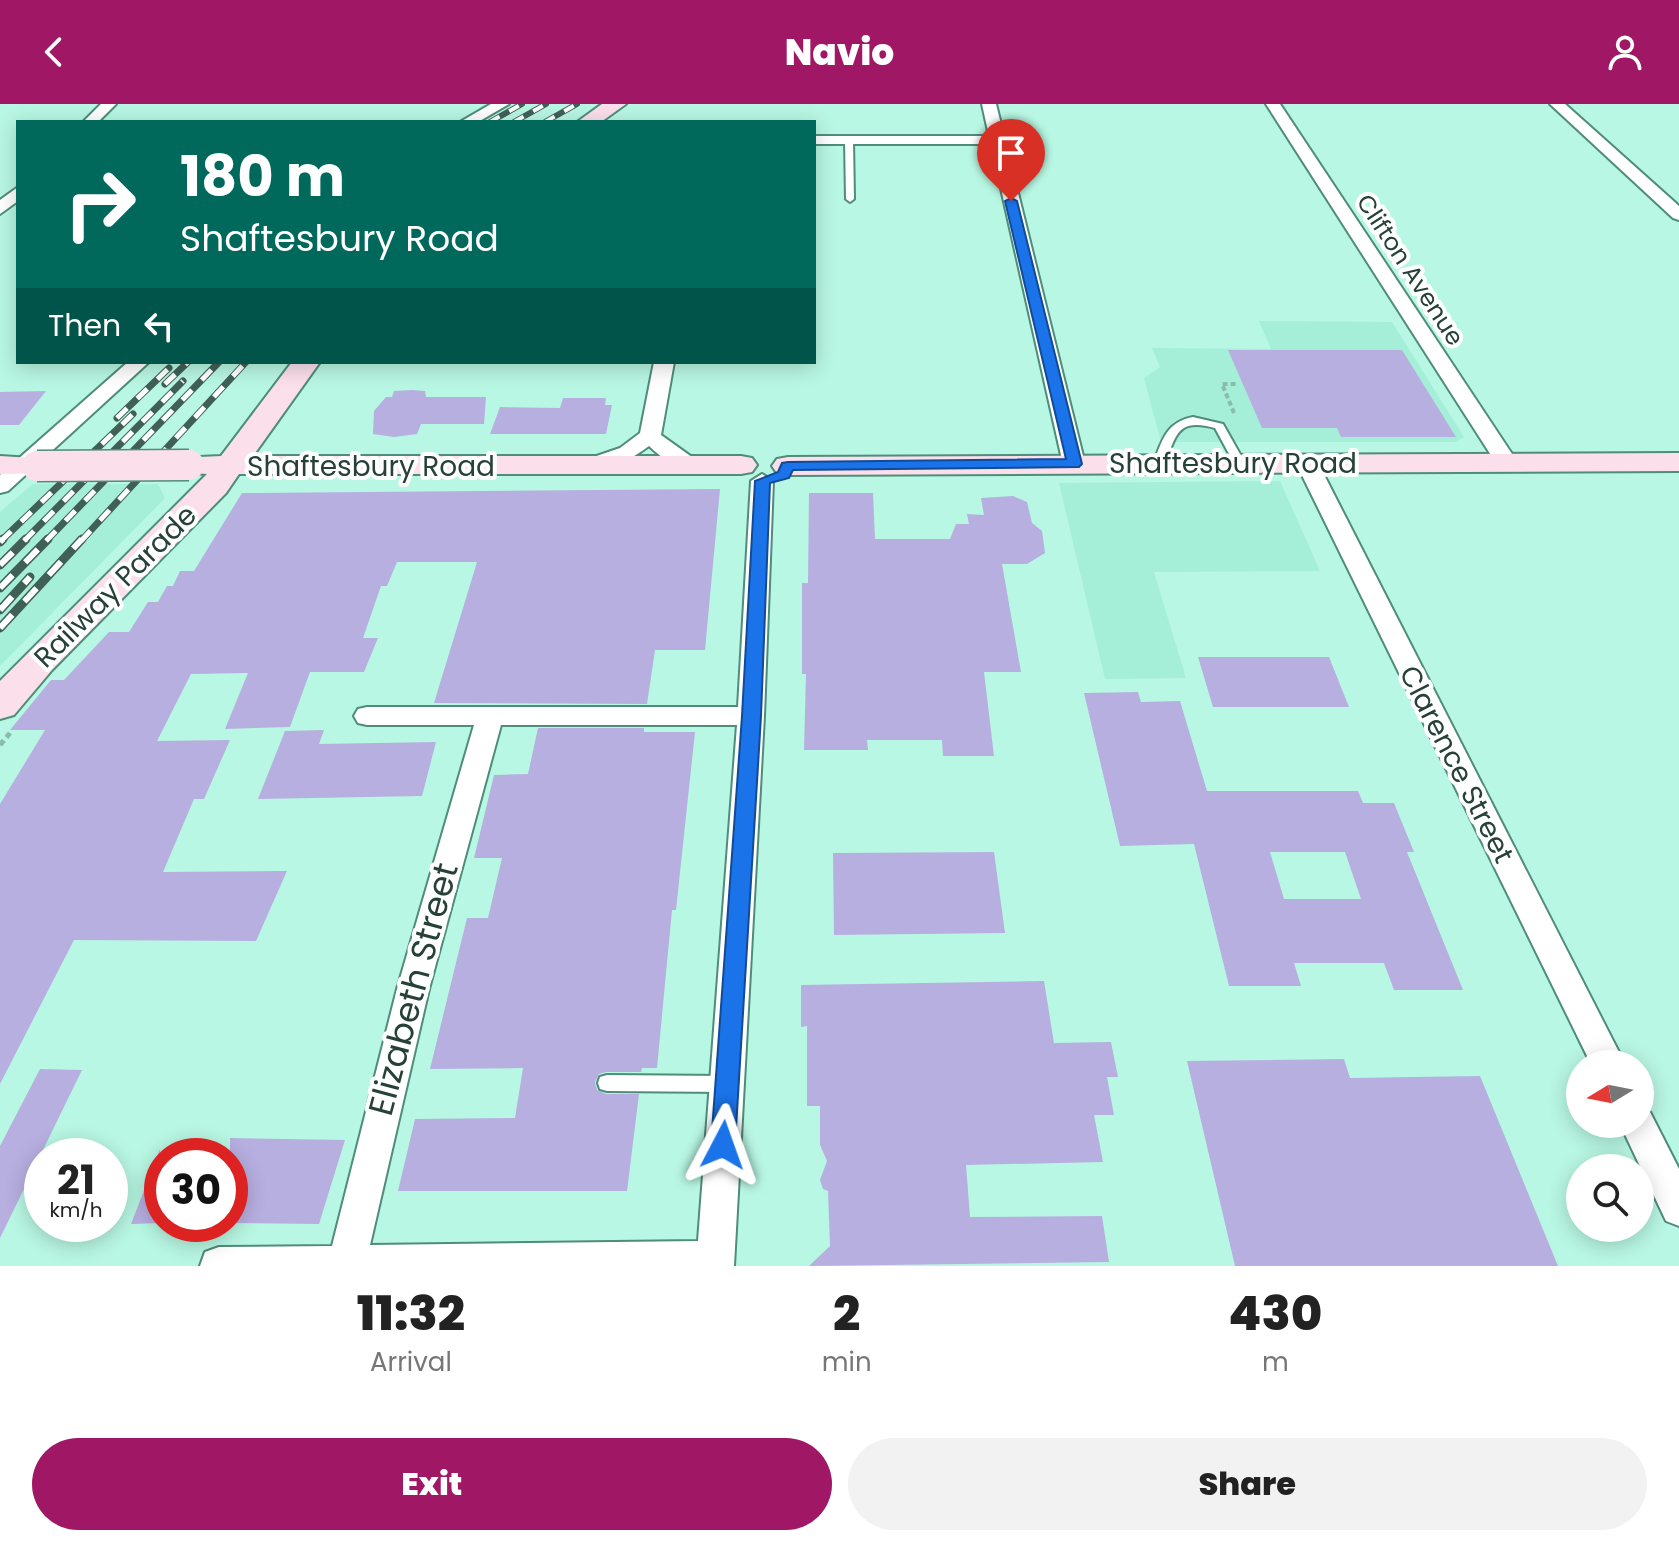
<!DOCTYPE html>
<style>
:root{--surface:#fff;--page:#f2f2f2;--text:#222;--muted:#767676;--accent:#a01865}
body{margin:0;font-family:Poppins,sans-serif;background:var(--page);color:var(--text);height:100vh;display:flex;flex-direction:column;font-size:30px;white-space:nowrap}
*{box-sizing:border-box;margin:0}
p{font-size:26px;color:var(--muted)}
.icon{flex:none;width:44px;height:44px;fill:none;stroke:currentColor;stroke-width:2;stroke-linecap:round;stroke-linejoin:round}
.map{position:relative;height:1162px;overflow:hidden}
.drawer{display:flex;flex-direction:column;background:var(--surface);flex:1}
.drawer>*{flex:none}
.hud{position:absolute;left:16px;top:16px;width:800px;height:244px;border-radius:0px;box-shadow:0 4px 20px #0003;background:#00695c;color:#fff;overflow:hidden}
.needle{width:52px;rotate:260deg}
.fabs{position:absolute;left:1566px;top:946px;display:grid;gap:16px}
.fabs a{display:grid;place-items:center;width:88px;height:88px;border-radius:50%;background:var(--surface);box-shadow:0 4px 20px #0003;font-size:40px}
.speed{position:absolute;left:24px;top:1034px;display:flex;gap:16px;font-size:40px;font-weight:700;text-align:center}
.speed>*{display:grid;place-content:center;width:104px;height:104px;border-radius:50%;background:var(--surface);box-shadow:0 4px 20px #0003;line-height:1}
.speed small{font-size:20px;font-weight:400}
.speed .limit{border:12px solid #d22;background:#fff;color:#111}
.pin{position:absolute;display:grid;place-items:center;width:68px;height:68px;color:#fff;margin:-82px -34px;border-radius:50% 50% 50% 0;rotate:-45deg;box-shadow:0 0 8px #0007}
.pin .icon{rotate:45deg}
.me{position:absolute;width:88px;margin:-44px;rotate:4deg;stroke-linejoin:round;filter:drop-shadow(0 0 6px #0008)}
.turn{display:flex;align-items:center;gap:28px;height:168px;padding:0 32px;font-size:36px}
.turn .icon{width:104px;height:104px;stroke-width:2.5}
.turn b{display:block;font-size:56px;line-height:68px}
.then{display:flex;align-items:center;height:76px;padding:0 32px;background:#0003;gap:16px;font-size:30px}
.eta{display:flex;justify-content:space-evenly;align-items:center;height:136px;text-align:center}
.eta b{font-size:48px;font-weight:800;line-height:56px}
.primary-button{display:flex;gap:16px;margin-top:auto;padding:16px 32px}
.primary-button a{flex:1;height:92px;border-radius:48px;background:var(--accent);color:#fff;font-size:32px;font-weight:800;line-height:92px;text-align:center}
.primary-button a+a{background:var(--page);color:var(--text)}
header{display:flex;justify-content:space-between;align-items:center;height:104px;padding:0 32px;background:var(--accent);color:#fff;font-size:36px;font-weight:800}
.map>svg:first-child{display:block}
.built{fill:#a5eed7}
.building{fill:#b7afe0;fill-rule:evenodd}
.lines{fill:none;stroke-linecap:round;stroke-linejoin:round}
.lane-casing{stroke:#4f8c7a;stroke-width:4}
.street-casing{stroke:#4f8c7a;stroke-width:4}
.secondary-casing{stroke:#4f8c7a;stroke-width:4}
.path-far1{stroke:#89bcac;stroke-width:4;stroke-dasharray:5 3;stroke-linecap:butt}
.path{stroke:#89bcac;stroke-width:5;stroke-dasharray:6 4;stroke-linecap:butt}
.lane{fill:#fff;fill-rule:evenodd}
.street{fill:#fff;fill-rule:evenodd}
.secondary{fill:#fbdfeb;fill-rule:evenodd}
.rail-far2-casing{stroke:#406056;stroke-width:6}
.rail-far1-casing{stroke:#406056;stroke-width:7}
.rail-casing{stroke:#406056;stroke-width:9}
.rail-far2{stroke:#fff;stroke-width:4;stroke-dasharray:11;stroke-linecap:butt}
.rail-far1{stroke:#fff;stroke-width:5;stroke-dasharray:14;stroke-linecap:butt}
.rail{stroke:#fff;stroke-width:6;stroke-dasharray:18;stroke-linecap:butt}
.secondary-bridge-casing{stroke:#4f8c7a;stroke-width:33;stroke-linecap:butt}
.secondary-bridge{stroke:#fbdfeb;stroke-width:30}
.route{fill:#1a73e8;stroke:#114b97;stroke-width:2}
.labels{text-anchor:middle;stroke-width:8;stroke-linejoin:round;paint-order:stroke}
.far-street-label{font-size:24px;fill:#274139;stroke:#fff}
.street-label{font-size:28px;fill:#274139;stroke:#fff}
.near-street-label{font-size:34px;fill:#274139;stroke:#fff}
</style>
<header><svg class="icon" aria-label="back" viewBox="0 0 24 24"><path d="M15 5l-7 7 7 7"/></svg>Navio<svg class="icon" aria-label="person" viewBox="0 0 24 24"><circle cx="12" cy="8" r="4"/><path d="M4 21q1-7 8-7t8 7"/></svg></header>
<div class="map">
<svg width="1679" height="1162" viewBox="0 0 1679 1162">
<rect width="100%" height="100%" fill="#b8f7e3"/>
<!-- built -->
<g class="built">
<path d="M1259 217 1392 218 1464 333 1456 338H1161L1144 274 1160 263 1152 244 1271 245Z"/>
<path d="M1280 377 1320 467 1154 468 1186 574 1105 575 1059 379Z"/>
<path d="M33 380H158L165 394 0 562V408Z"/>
</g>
<!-- building -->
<g class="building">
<path d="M1228 246H1402L1456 333H1341L1337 324H1262Z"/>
<path d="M412 286 425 287 426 293H486L484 320H421L417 330 394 333 373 330 374 307 386 293H392L394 287Z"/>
<path d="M46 287 19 321H0V288Z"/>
<path d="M563 294H606L605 301H612L606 330H490L500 303 560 304Z"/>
<path d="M720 385 705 546H655L647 600 434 599 477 458H397L387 482H381L363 534H378L364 568H310L290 623 225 625 248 569 191 570 157 637 230 636 204 695H194L163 768 287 767 256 837 74 836 0 980V700L45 626H10L51 576H64L109 528H129L148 498H158L167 482H173L180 467H194L242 389Z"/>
<path d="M809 389H873L875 435H950L956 420H969L967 410 984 411 981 394 1013 392 1027 398 1032 419 1042 427 1045 449 1027 460H1002L1021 568H984L994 652H943L942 636H867L868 646H804L806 570H802V479H808Z"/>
<path d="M1198 553H1329L1349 603H1213Z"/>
<path d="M1138 588 1141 598 1180 597 1207 687H1358L1363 699H1394L1414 748H1407L1463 886H1394L1384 859H1294L1301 882H1229L1194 740 1120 742 1084 589ZM1270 748H1345L1361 795H1284Z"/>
<path d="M538 624H644V628H695L676 806H672L657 964H642L641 968H606L599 970 595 978 597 986 606 990H639L627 1087H398L415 1015 515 1014 523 964 430 965 467 814H488L502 754H474L494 671 528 670Z"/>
<path d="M324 626 319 640 436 638 422 692 258 695 285 627Z"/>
<path d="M994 748 1005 829 834 831 833 749Z"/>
<path d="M1044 877 1054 939 1111 938 1118 973H1107L1114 1011H1094L1103 1058 966 1061 970 1113 1102 1112 1109 1158 809 1162 830 1142 828 1087 823 1085 820 1076 827 1057 820 1041V1002H807V922L801 923V881Z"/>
<path d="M1344 955 1350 974 1480 972 1558 1162H1235L1187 957Z"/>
<path d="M40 965 82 966 0 1134V1042Z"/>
<path d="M230 1034 345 1036 319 1120 230 1119Z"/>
<path d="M160 1045 162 1119 131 1120Z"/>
</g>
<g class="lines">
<!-- lane casing -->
<g class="lane-casing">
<g id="lane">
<path d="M849 34 853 36 854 95 850 98 846 95 845 36Z"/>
<path d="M1193 313 1223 320 1245 359 1243 361H1235L1215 324C1175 313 1177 333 1163 362H1155L1153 360C1162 337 1166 318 1193 313Z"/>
<path d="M607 971 726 972 733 974 735 980 733 986 726 988 607 987 600 985 598 979 600 973Z"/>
</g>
</g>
<!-- street casing -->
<g class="street-casing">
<g id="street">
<path d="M101 0H116L98 18H83Z"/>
<path d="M491 0H509L478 18H460Z"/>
<path d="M982 0H996L1085 360 1082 365 1074 366 1063 360 991 40H814V32H989Z"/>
<path d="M1266 0H1280L1518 359 1515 364 1507 365 1496 359Z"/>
<path d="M1550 0H1565L1679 102V116L1673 114Z"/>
<path d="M18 83V97L0 110V96Z"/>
<path d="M128 258H149L8 387 0 389V371Z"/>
<path d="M654 258H674L661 331 703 361 700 366C681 370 662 354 649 342 633 354 603 372 582 367L579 362 582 357 620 344 640 329Z"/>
<path d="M1307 353 1318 359 1625 960H1591L1296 359Z"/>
<path d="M762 370 773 377 764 612 734 1162H200L205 1148 219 1143 332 1142 397 885 474 621H367L358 619 354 612 358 605 367 603H738L751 377ZM501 621H737L698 1137 370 1141 429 885Z"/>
<path d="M1640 1004 1650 1008 1679 1065V1122L1666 1117 1620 1020H1640Z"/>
</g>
</g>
<!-- secondary casing -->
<g class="secondary-casing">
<g id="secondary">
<path d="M602 0H626L601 18H577Z"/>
<path d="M292 258H320L253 352H741L752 354 757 361 752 368 741 370H239L226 389 52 566 14 611 0 615V577L207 370 178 368 173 361 178 354 221 352Z"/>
<path d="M1679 349V367L788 371 777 369 772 362 777 355 788 353Z"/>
<path d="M0 352 48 355 53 362 48 369 0 370Z"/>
</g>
</g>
<!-- path-far1 -->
<path class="path-far1" d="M1234 309 1222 280H1238"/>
<!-- path -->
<path class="path" d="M0 641 10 629"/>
<!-- lane -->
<use href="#lane" class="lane"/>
<!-- street -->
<use href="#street" class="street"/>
<!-- secondary -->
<use href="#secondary" class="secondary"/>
<!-- rail-far2 casing -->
<g class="rail-far2-casing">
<g id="rail-far2">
<path d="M490 18 522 0"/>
<path d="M514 18 546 0"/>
<path d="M545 18 577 0"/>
</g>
</g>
<!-- rail-far1 casing -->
<g class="rail-far1-casing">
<g id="rail-far1">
<path d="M165 280 188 258"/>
<path d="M117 314 169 264"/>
<path d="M1 437 133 310"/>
<path d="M24 437 183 277"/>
<path d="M46 437 219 258"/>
<path d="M81 437 246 258"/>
</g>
</g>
<!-- rail casing -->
<g class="rail-casing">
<g id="rail">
<path d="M0 438 3 435"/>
<path d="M0 461 26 435"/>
<path d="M0 484 48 435"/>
<path d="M0 506 30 473"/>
<path d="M0 524 82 435"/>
</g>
</g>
<!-- rail-far2 -->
<use href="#rail-far2" class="rail-far2"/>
<!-- rail-far1 -->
<use href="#rail-far1" class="rail-far1"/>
<!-- rail -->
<use href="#rail" class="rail"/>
<!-- secondary-bridge casing -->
<g class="secondary-bridge-casing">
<path id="secondary-bridge" d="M37 362 189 361"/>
</g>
<!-- secondary-bridge -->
<use href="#secondary-bridge" class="secondary-bridge"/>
</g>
<!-- route -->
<path class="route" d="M1011 94 1017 97 1082 360 1079 363 793 366 789 374 770 379 761 612 735 1041 732 1049 723 1053 714 1049 711 1041 742 612 755 377 778 368 782 359 788 358 1066 355 1005 97Z"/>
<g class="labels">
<!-- far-street labels -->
<g class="far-street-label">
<text transform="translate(1410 166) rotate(57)" y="8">Clifton Avenue</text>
</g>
<!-- street labels -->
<g class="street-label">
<text x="1233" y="369">Shaftesbury Road</text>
<text x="371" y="372">Shaftesbury Road</text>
<text transform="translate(115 482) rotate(-45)" y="10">Railway Parade</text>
<text transform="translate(1457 660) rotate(63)" y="10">Clarence Street</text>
</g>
<!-- near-street labels -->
<g class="near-street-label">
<text transform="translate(413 885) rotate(-75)" y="12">Elizabeth Street</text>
</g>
</g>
</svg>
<div class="fabs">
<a><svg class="needle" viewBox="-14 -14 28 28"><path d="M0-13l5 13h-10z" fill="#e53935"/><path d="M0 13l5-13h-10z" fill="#767676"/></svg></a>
<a><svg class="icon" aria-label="search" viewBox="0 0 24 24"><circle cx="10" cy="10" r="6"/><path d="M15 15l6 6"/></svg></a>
</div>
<div class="speed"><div>21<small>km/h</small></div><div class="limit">30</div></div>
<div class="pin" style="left:1011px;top:97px;background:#d93025"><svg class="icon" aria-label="arrive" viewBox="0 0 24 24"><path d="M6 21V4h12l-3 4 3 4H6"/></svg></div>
<svg class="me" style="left:723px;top:1041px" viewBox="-20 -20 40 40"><path d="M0-17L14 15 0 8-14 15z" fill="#1a73e8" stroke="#fff" stroke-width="4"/></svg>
<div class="hud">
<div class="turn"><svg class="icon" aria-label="right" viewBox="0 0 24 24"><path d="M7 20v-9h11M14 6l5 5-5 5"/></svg><div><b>180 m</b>Shaftesbury Road</div></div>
<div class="then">Then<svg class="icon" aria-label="left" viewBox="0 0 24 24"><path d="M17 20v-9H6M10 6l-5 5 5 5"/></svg></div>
</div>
</div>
<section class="drawer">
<div class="eta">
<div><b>11:32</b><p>Arrival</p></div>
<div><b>2</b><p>min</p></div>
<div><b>430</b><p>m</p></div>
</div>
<div class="primary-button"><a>Exit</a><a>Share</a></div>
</section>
